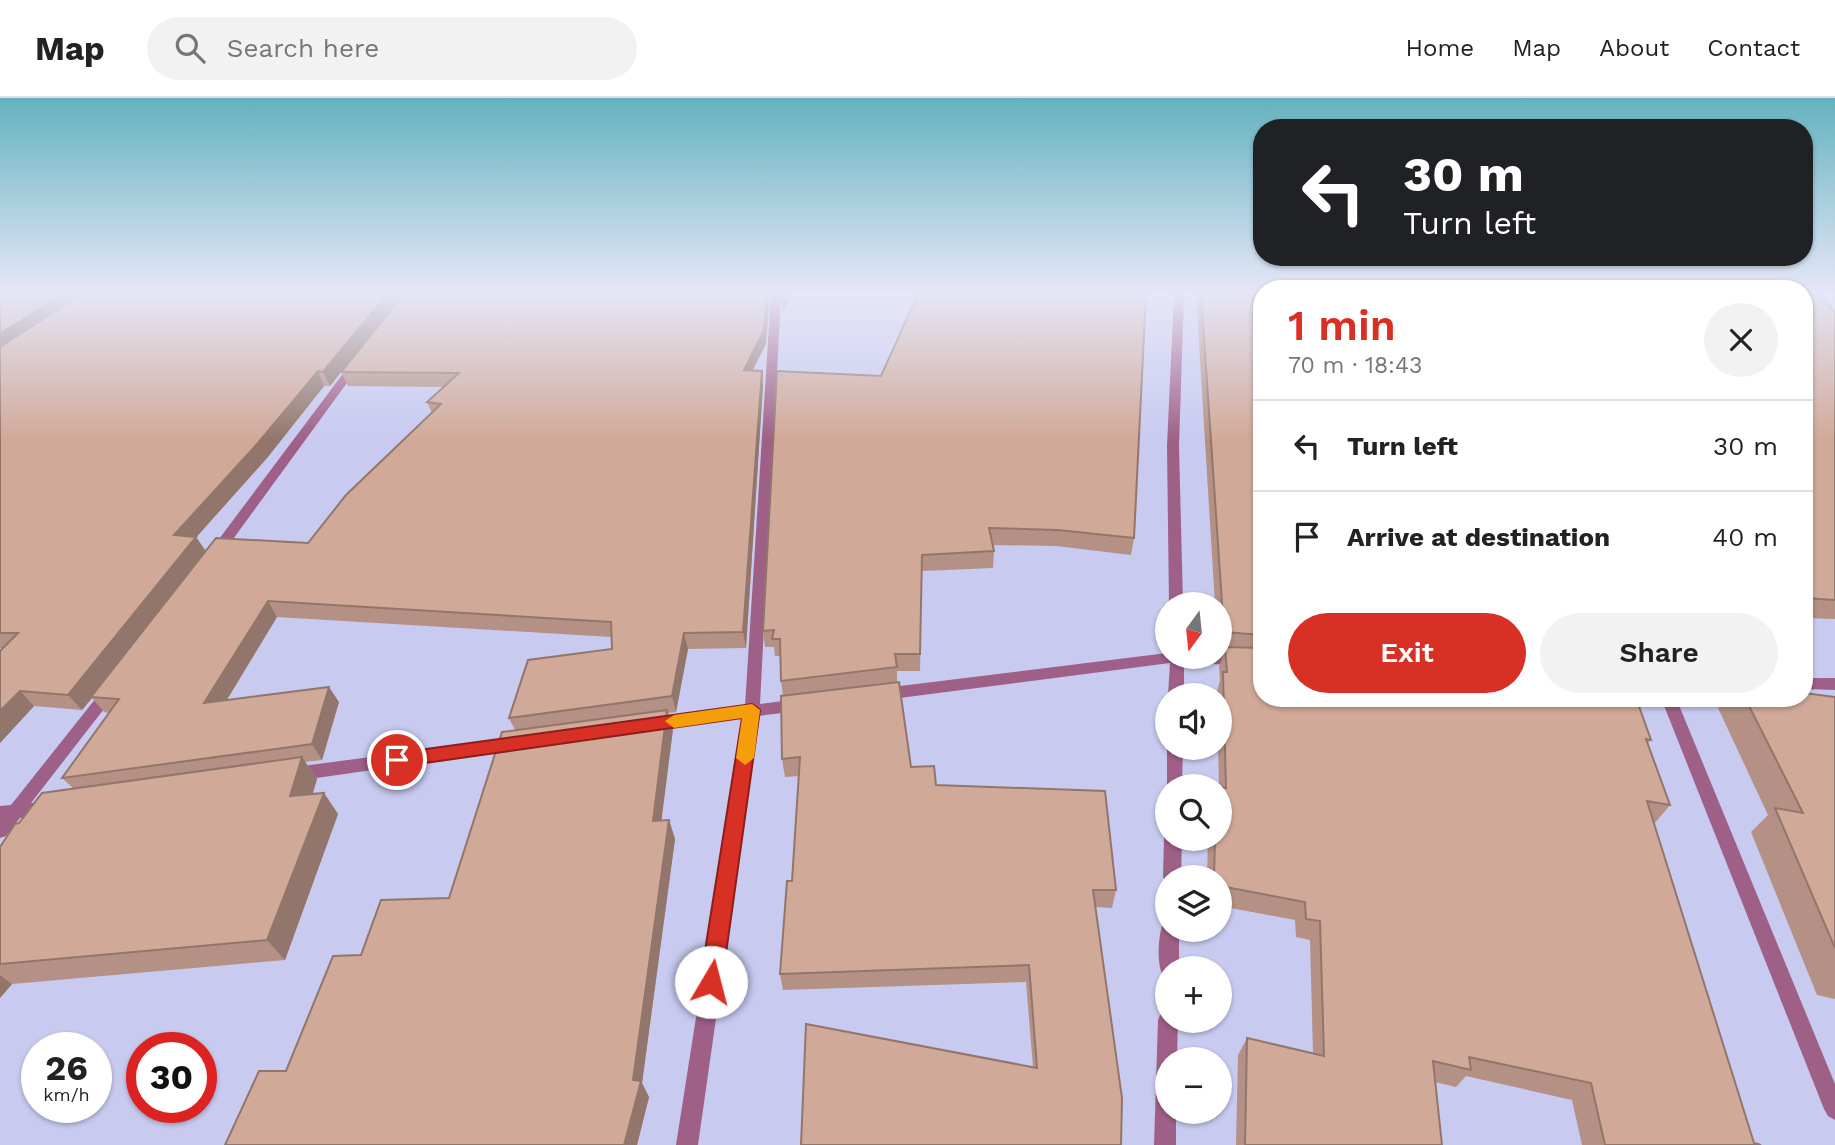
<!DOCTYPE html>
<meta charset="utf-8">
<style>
:root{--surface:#fff;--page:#f2f2f2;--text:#222;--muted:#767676;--line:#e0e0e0;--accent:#d93025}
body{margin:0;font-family:"Work Sans",sans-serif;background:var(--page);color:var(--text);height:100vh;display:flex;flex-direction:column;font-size:26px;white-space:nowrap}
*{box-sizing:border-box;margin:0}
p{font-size:23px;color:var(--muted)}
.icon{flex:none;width:38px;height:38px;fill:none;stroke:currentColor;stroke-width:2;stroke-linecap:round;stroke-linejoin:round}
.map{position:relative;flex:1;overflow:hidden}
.drawer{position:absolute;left:1253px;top:182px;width:560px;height:427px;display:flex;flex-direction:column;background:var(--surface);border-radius:28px;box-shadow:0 2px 5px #0004}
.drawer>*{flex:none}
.top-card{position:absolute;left:1253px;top:21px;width:560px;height:147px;border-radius:28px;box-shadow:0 2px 5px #0004;background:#202124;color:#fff;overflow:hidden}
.needle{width:46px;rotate:195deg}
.fabs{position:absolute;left:1155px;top:494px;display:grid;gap:14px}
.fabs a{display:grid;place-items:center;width:77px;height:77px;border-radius:50%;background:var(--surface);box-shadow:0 2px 5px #0004;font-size:35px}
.speed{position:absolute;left:21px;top:934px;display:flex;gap:14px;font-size:35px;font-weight:700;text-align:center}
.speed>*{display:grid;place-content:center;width:91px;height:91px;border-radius:50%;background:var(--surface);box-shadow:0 2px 5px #0004;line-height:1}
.speed small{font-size:18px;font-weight:400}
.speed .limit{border:10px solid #d22;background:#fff;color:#111}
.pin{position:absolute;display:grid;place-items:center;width:60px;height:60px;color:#fff;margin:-30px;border:4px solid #fff;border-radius:50%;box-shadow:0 2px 7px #0007}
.me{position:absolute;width:77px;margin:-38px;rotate:8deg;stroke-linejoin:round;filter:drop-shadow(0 0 5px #0008)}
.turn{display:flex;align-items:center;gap:24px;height:147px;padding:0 35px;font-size:32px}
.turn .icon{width:91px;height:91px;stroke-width:2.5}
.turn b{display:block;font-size:49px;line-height:60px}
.round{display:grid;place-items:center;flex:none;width:74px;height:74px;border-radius:37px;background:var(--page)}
.headline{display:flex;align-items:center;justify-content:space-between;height:119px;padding:0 35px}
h1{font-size:42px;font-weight:600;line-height:52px;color:var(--accent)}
.button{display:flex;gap:14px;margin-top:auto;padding:14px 35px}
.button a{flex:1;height:80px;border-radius:42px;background:var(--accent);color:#fff;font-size:28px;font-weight:600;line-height:80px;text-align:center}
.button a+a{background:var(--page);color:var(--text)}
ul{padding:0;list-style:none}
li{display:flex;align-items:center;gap:21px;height:91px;padding:0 35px;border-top:2px solid var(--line)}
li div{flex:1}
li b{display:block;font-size:26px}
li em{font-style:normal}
header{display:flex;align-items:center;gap:42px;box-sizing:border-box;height:98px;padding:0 35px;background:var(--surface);border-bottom:2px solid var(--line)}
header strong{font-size:33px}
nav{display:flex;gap:38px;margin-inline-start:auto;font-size:24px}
.search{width:490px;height:63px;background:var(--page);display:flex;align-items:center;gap:18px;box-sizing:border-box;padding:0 24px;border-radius:38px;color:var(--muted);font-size:26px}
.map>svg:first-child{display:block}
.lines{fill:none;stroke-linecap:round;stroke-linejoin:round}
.minor{fill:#9f6087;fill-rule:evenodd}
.wall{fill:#b49184}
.shaded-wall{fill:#92766b}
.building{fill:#d1a999;stroke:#92766b;stroke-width:2}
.route{fill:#d93025;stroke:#8d1f18;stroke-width:2}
.slow{fill:#f59e0b}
</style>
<header>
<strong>Map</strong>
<div class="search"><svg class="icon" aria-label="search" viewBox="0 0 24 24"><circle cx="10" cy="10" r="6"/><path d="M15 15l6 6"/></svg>Search here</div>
<nav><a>Home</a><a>Map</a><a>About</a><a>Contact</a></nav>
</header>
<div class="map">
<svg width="1835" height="1047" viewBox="0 0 1835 1047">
<rect width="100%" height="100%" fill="#c8caf0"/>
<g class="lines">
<!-- minor -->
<g class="minor">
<path d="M771 196H781L760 606 798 601 803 603 806 607 803 611 798 613 759 618 698 1047H676L743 620 652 632 647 630 644 626 647 622 652 620 745 608Z"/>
<path d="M1174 196H1184L1179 348 1183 506H1169L1167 348Z"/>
<path d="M355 264 360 267 220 459H210L208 456 210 453 351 265Z"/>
<path d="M1167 555V558H1220V556L1262 558V568L1184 565V597H1168L1170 565 884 602 879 600 876 596 879 592 884 590Z"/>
<path d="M1804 580H1835V592L1804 591Z"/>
<path d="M109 588 114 590 117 594 114 598 31 705 46 704 52 706 54 711 52 716 20 720 6 738 0 740V708L11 707 104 590Z"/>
<path d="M1661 600H1676L1835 986V1022L1828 1018 1824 1011Z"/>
<path d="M514 640 520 642 522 646 520 650 514 652 295 683 289 681 287 676 289 671 295 669Z"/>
<path d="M1167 649H1183L1182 688H1167V691Z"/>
<path d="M1167 735V740H1182L1181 779H1167V785L1163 779 1164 740Z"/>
<path d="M1167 824V831H1179V870H1167V878L1162 876C1157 864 1158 838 1163 825Z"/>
<path d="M1167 913V922H1178L1177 961H1167V1013H1176V1047H1154L1158 922 1161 915Z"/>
</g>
</g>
<!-- wall -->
<g class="wall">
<path d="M0 196H403L330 288H324L267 360 196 439 206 453 308 445 432 315 427 304 444 289 348 288 341 274 766 246 753 272 763 287 746 550 688 551 676 614 668 615 673 631 661 722H669L675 741 642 985 649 999 637 1047H225L286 973 361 857 449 800 515 632 509 620 612 551 611 539 277 519 227 602 339 604 322 662 305 664 317 681 312 696 324 695 338 716 285 862 12 886 0 900V749L19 725 73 690 62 680 109 615 104 614 92 600 82 612 34 608 0 645V553L2 550H0Z"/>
<path d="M1196 196H1262V600L1651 642 1648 645 1670 707 1654 726 1754 1045 1761 1047H1582L1572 1002 1466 978 1456 989 1435 984 1442 1047H1236L1238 957 1247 940 1313 955 1310 842 1296 839 1295 822 1220 808V779H1207L1208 740H1220V688H1219L1218 649H1220V597H1217V593L1220 582 1219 569 1224 554H1220V506H1215Z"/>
<path d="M1804 196 1835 214V521L1804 520Z"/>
<path d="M777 273 1134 440 1131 457 1056 448 993 447 994 453 993 470 922 473 920 573H897V584L911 669 936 687 1116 792 1112 810 1095 809 1122 1000 1033 969 1026 884 783 892 780 876 792 783 799 678 785 679 782 661 783 598 781 583 780 558H775L774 549H765L763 533Z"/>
<path d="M1835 599V901L1817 897 1751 734 1768 717 1718 610 1727 600H1804Z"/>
</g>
<!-- shaded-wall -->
<g class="shaded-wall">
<path d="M62 196H91L0 257V236Z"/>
<path d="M387 196H403L330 288 323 274Z"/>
<path d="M767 196H770L766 246 745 286 744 272Z"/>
<path d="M784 196H792L783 214 781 200Z"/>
<path d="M318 273 324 288 267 360 184 453 174 437Z"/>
<path d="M762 273 763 287 746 550 743 534Z"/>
<path d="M196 439 206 454 91 599 92 600 82 612 68 597Z"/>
<path d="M268 503 277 519 215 621 204 605Z"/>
<path d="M684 535 688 551 676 614 672 598Z"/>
<path d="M329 589 339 604 322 662 312 646Z"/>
<path d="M20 593 34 608 0 645V613Z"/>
<path d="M667 612 673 631 659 742 653 723Z"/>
<path d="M302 659 317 681 306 719 290 698Z"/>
<path d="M324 695 338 716 285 862 267 842Z"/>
<path d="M669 722 675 741 642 985 649 999 637 1047H624Z"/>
<path d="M0 877 12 886 0 900Z"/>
</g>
<!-- building -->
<g class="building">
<path d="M0 196H62L0 236Z"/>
<path d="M82 196H387L323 274 318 273 258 345 174 437 196 439 68 597 20 593 0 613V553L18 535H0V249Z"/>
<path d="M404 196H767L764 232 744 272 762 273 743 534 684 535 672 598 509 620 528 562 612 551 611 524 268 503 204 605 329 589 312 646 62 680 119 601 91 599 216 440 308 445 346 397 441 306 427 304 459 275 341 274Z"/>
<path d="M918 196H1146L1134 440 1058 432 989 430 994 453 922 457 920 556H895L897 569 781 583 780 541H772L774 532 763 533 777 273 881 278Z"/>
<path d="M1201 196H1262V537L1224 534Z"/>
<path d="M1804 196H1820L1835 214V502L1804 500Z"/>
<path d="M1225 549 1262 550V600H1636L1651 642 1646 641 1670 707 1647 703 1754 1045 1761 1047H1605L1591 985 1469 959 1471 972 1433 963 1442 1047H1245L1247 940 1324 958 1320 823 1306 821 1305 804 1220 788V779H1214L1215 740H1220V689L1226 690 1223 574H1227Z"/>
<path d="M899 584 911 669 934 668 936 687 1105 693 1116 792H1093L1122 1000 1121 1047H801L806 926 1037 970 1029 867 780 876 787 783H792L800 659 782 661 781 598Z"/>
<path d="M1804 595 1835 599V850L1775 710 1803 715 1745 600H1804Z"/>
<path d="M667 612 653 723 669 722 633 982 641 983 624 1047H225L259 973H286L333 858 361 857 381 802 449 800 502 634Z"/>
<path d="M302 659 290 698 324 695 267 842 0 866V749L15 726 19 725 42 695Z"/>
</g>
<!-- sky -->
<linearGradient id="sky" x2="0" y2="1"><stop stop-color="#64b2bf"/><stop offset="0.57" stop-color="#e6e7f8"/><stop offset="1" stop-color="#e6e7f8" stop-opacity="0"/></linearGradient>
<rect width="1835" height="342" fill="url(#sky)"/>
<!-- route -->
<path class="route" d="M752 606 760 612 722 884 719 891 711 895 703 891 700 884 742 620 397 669 388 662 397 655Z"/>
<!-- slow -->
<path class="slow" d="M752 606 760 612 754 660 745 667 736 660 742 620 674 630 665 623 674 617Z"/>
</svg>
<div class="fabs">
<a><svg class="needle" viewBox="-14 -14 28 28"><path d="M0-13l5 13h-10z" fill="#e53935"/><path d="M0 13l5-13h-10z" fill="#767676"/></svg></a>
<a><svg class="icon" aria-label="sound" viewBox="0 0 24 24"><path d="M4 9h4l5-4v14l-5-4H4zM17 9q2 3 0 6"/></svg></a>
<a><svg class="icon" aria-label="search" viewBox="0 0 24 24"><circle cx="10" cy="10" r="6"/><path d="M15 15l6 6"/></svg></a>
<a><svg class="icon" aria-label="layers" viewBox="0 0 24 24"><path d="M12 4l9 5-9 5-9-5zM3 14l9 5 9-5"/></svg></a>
<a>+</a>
<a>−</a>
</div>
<div class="speed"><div>26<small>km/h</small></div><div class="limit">30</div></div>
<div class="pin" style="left:397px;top:662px;background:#d93025"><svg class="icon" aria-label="arrive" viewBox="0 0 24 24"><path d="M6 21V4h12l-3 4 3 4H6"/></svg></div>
<svg class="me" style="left:711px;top:884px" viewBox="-20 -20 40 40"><circle r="19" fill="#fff"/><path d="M0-13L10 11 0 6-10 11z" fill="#d93025"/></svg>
<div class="top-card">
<div class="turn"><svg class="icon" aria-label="left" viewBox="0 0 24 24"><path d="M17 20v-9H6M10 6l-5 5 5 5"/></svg><div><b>30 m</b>Turn left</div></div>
</div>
<section class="drawer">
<div class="headline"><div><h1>1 min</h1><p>70 m · 18:43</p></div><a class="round"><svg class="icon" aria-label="close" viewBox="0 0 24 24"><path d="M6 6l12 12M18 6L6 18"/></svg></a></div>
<ul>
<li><svg class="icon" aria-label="left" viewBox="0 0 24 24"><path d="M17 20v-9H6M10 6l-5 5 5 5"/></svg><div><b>Turn left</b></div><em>30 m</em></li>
<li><svg class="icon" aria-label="arrive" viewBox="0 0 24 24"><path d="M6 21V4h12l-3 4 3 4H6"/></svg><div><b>Arrive at destination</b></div><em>40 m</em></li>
</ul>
<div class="button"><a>Exit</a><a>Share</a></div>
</section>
</div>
